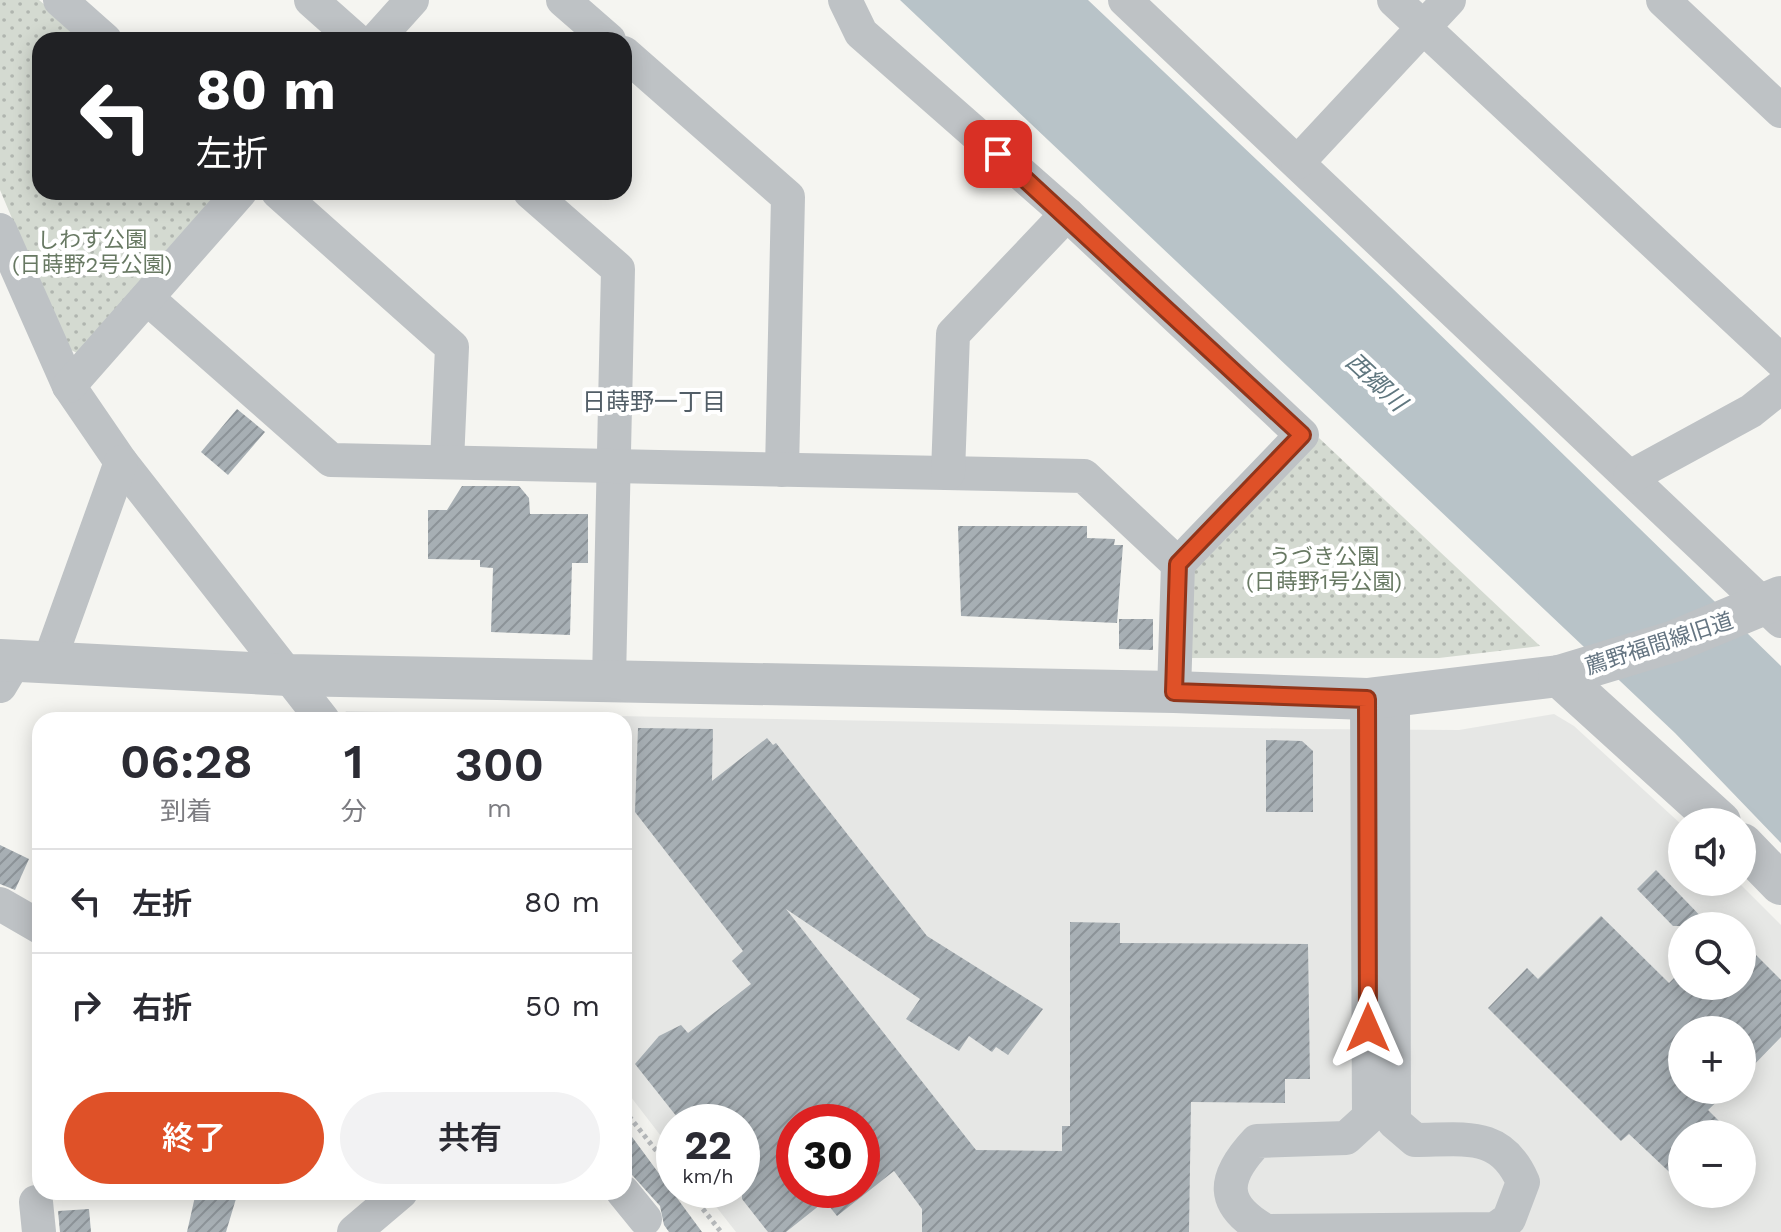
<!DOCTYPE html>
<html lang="ja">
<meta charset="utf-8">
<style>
:root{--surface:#fff;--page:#f2f2f3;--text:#2b2b33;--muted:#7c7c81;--line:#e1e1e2;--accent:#df5128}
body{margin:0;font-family:"Work Sans","Noto Sans JP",sans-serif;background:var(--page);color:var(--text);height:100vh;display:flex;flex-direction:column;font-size:30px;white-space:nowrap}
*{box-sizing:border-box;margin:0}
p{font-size:26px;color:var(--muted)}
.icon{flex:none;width:44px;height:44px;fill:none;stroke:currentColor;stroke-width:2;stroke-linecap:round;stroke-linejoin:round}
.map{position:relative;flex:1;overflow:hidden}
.drawer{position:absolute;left:32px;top:712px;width:600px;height:488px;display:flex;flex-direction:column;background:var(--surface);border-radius:24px;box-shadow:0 4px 20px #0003}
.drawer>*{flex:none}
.top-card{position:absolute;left:32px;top:32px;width:600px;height:168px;border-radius:24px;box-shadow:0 4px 20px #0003;background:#202124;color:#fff;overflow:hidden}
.buttons{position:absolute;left:1668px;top:808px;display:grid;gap:16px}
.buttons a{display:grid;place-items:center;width:88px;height:88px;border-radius:50%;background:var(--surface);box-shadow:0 4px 20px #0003;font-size:40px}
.speed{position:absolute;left:656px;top:1104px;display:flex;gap:16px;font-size:40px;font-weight:700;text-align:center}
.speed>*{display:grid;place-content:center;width:104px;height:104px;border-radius:50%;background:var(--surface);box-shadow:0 4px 20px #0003;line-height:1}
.speed small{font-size:20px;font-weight:400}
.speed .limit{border:12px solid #d22;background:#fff;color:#111}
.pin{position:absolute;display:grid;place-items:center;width:68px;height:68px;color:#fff;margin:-34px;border-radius:16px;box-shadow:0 4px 12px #0006}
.me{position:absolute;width:88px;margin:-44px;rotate:0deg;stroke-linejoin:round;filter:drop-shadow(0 0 6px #0008)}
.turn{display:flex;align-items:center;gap:28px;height:168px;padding:0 32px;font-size:36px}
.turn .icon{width:104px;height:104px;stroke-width:2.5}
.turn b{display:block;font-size:56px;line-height:68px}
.eta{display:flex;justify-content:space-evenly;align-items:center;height:136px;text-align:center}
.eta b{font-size:48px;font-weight:600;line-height:56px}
.action{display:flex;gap:16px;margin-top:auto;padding:16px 32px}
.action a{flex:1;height:92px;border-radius:48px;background:var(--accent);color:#fff;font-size:32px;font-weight:600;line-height:92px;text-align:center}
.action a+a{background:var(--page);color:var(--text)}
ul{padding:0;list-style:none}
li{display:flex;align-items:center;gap:24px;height:104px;padding:0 32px;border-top:2px solid var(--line)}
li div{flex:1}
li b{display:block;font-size:30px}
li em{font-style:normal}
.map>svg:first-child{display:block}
.built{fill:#e6e7e5;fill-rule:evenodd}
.park{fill:url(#park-dots)}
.water{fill:#b8c3c8}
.building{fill:url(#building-hatch);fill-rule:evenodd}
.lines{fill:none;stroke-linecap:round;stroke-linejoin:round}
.path{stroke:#b8bbbd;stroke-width:5;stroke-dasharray:4 4;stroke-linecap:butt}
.minor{stroke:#bec2c5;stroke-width:34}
.tertiary{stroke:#bec2c5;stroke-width:42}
.route-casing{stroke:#91351a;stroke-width:20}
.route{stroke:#df5128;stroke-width:14}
.labels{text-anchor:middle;stroke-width:8;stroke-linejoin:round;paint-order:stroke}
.park-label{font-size:22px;fill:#687963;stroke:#fff}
.street-label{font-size:22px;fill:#657582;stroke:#fff}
.water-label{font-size:24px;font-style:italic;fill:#60777f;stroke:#fff}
.neighbourhood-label{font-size:24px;fill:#525e67;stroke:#fff}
</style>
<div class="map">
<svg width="1781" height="1232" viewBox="0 0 1781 1232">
<defs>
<pattern id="park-dots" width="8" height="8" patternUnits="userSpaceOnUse" patternTransform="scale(2)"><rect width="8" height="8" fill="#d4dad1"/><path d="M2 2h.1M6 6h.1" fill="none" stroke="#b0b5af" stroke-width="1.8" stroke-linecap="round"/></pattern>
<pattern id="building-hatch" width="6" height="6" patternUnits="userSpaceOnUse" patternTransform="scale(2)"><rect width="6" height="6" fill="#a7afb4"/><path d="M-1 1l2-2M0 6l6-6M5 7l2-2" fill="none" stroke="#8c9398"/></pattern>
</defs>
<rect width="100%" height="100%" fill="#f5f5f1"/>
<!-- built -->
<path class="built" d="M346 711 1305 729 1459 730 1554 714 1574 726 1682 825V882H1738L1781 925V1232H736L703 1190H742V1122H674V1153L624 1088V720H340ZM1682 926H1742V986H1682ZM1682 1030H1742V1090H1682ZM794 1122H862V1190H794ZM1682 1134H1742V1194H1682Z"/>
<!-- park -->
<g class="park">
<path d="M0 0H39L86 40H40V192H225L81 355 67 348 0 190Z"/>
<path d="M1319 438 1540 646 1439 658H1190L1189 577 1199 560Z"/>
</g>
<!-- water -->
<path class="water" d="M900 0H1088L1390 286 1781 666V843L1675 733Z"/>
<!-- building -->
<g class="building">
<path d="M237 409 265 432 228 475 201 452Z"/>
<path d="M462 486H519L529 498 530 514H588V563H572L570 635 491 632 493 568 480 567V560L428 559V510H447Z"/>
<path d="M958 526H1087V538L1115 539 1114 545H1123L1117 623 961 616Z"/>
<path d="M1119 619H1153V650L1119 649Z"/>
<path d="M638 728 713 729 712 781 767 738 773 745 776 743 927 936 1043 1009 1008 1055 996 1047 992 1052 969 1036 959 1051 906 1019 920 999 786 909 976 1150 1062 1151V1126H1070V922L1120 923V943L1308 944 1310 1079H1285V1103L1191 1102 1189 1232H922V1209L894 1171 837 1216 825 1201 786 1232H768L742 1199V1122H681L635 1064 659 1036 681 1025 688 1033 751 984 732 961 743 951 635 812ZM794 1122H862V1190H794Z"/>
<path d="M1266 740 1302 741 1313 751V812H1266Z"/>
<path d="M0 845 29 859 15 890 0 884Z"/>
<path d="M1656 870 1710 926H1673L1637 889Z"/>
<path d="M1601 916 1669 983 1682 970V986H1742V941L1781 980V1037L1742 1077V1030H1682V1090H1729L1708 1110 1732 1134H1682V1184L1629 1134 1621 1141 1488 1008 1527 968 1538 979Z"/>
<path d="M624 1126 702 1232H669L664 1225 660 1206 624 1166Z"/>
<path d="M196 1192H238L226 1232H187Z"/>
<path d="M89 1209 91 1232H60L58 1211Z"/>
</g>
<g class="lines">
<!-- path -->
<g class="path">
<path d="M624 1110 674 1173"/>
<path d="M688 1190 721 1232"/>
</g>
<!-- minor -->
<g class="minor">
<path d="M60 0 105 40"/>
<path d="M311 0 356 40"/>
<path d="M563 0 609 40"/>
<path d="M845 0 861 33 1067 214 1302 435 1178 564 1174 692"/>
<path d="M1125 0 1781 621"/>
<path d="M1394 0 1781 361"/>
<path d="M1663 0 1781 111"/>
<path d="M376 40 412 0"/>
<path d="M624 53 788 197 782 470"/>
<path d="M1298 162 1449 0"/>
<path d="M278 192 452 347 447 462"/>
<path d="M530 192 618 269 609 680"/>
<path d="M0 230 69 386 121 462 323 720"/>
<path d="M147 298 331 460 1084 476 1178 564"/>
<path d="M69 386 240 192"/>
<path d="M948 473 953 334 1067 214"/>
<path d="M1630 477 1751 411 1781 387"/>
<path d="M49 662 121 462"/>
<path d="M0 686 15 661"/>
<path d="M1367 699 1369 1117 1346 1138 1257 1141C1222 1178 1219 1204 1266 1231L1495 1229 1509 1219 1523 1182C1501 1130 1463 1140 1415 1140L1394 1122 1393 698"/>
<path d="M0 904 40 927"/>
<path d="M623 1192 645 1219"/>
<path d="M36 1202 39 1232"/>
<path d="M354 1232 401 1192"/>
</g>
<!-- tertiary -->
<g class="tertiary">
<path d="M0 660 288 675 1174 692 1367 699 1559 676 1675 641 1781 597"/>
<path d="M1559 676 1720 822"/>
<path d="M1742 844 1781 884"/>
</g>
</g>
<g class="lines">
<!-- route casing -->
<g class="route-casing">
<path id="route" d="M998 154 1302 435 1178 564 1174 692 1367 699 1368 1028"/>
</g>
<!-- route -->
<use href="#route" class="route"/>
</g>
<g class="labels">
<!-- park labels -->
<g class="park-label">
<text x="92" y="247">しわす公園<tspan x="92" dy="25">(日蒔野2号公園)</tspan></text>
<text x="1324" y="564">うづき公園<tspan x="1324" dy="25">(日蒔野1号公園)</tspan></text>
</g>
<!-- street labels -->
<g class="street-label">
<text transform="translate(1659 643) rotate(-18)" y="8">薦野福間線旧道</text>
</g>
<!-- water labels -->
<g class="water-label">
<text transform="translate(1376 382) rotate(43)" y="8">西郷川</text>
</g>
<!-- neighbourhood labels -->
<g class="neighbourhood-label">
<text x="654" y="410">日蒔野一丁目</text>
</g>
</g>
</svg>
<div class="buttons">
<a><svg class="icon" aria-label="sound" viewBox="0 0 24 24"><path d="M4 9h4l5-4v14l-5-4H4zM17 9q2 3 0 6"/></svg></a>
<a><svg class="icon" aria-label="search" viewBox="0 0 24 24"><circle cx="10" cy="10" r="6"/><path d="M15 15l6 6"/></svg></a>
<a>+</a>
<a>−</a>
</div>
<div class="speed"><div>22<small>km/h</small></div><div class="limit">30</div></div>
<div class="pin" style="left:998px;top:154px;background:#d93025"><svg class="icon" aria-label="arrive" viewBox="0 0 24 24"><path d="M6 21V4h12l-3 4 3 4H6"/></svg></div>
<svg class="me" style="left:1368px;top:1028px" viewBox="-20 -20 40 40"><path d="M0-17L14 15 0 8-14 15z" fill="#df5128" stroke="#fff" stroke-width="4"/></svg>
<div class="top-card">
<div class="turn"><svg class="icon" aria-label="left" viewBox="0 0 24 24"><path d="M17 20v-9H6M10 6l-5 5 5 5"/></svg><div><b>80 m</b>左折</div></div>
</div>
<section class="drawer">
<div class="eta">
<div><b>06:28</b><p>到着</p></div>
<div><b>1</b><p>分</p></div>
<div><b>300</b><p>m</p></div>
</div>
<ul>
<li><svg class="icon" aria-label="left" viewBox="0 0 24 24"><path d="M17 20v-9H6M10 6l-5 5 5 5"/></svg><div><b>左折</b></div><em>80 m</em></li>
<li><svg class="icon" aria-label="right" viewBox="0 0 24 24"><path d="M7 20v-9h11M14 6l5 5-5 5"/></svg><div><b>右折</b></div><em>50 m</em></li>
</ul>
<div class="action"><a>終了</a><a>共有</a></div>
</section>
</div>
